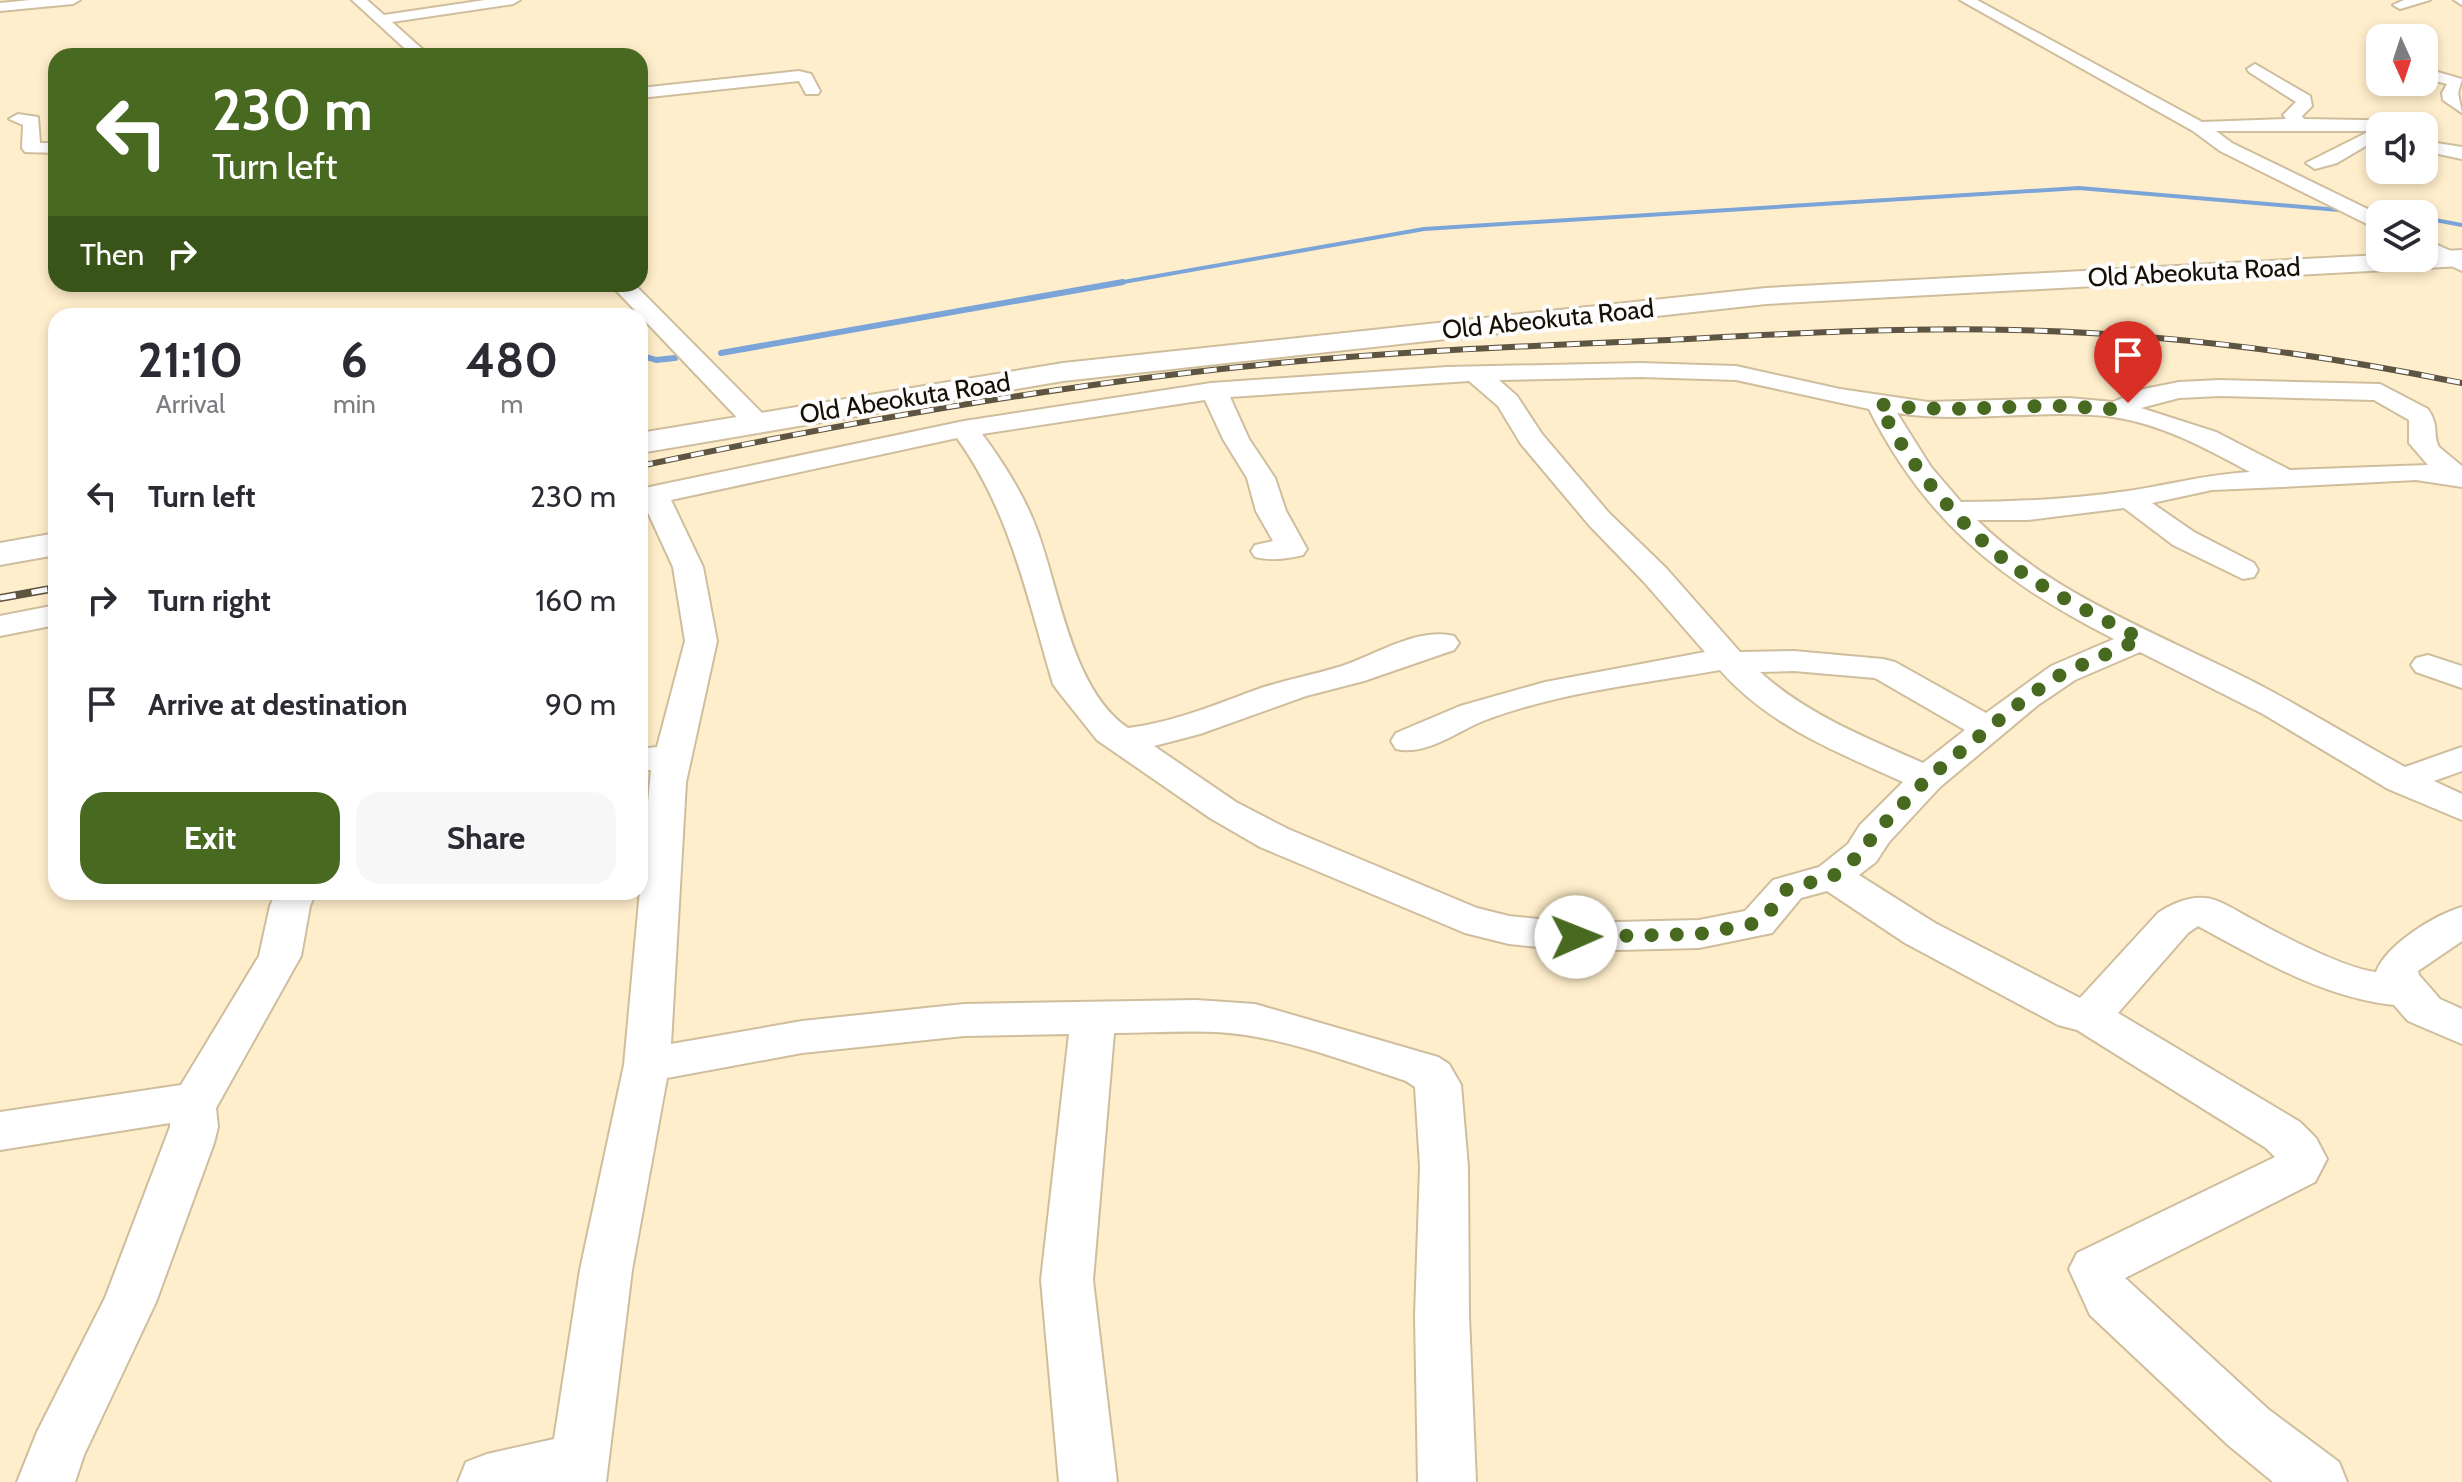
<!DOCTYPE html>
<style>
:root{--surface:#fff;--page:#f7f7f7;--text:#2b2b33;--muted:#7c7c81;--accent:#486a20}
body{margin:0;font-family:Cabin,sans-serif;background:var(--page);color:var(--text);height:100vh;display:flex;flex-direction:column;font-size:30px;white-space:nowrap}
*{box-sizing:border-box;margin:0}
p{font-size:26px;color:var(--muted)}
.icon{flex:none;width:44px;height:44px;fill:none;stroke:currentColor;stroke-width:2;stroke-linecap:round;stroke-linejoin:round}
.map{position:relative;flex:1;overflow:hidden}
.details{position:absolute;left:48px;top:308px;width:600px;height:592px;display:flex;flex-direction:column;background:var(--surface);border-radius:24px;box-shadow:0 4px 12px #0003}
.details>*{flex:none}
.banner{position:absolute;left:48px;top:48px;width:600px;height:244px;border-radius:24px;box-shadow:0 4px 12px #0003;background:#486a20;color:#fff;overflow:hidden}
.needle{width:52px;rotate:177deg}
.buttons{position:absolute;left:2366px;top:24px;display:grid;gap:16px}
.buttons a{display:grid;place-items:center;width:72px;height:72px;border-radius:16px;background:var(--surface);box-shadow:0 4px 12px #0003;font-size:40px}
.pin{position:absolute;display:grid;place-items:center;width:68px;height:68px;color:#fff;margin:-82px -34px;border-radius:50% 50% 50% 0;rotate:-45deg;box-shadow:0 0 8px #0007}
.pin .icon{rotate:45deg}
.me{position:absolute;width:88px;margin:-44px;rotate:89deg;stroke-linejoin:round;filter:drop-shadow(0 0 6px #0008)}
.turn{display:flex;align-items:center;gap:28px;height:168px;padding:0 32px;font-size:36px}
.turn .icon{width:104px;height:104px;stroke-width:2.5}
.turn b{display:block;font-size:56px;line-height:68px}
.then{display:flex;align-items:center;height:76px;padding:0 32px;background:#0003;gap:16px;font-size:30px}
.eta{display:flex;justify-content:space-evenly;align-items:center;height:136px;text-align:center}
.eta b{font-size:48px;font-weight:800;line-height:56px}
.button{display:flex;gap:16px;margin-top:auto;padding:16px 32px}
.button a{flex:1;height:92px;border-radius:24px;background:var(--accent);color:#fff;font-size:32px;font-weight:800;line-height:92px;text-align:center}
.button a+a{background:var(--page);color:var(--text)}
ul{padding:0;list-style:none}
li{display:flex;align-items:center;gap:24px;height:104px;padding:0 32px}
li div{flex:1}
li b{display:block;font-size:30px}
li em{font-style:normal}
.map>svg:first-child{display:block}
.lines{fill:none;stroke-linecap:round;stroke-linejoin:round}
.stream-far1{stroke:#7ba4d8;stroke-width:4}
.stream{stroke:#7ba4d8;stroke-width:6}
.minor-casing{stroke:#cfbe9d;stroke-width:4}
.highway-casing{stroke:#cfbe9d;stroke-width:4}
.minor{fill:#fff;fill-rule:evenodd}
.highway{fill:#fff;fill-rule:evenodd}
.rail-far1-casing{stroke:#5d5441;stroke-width:6}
.rail-casing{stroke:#5d5441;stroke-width:8}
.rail-far1{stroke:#fdfdfd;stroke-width:4;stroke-dasharray:13;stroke-linecap:butt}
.rail{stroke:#fdfdfd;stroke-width:5;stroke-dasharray:16;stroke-linecap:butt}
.route{stroke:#486a20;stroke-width:14;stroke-dasharray:0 25.2}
.labels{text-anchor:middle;stroke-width:8;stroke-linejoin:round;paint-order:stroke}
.far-street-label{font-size:26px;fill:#150f04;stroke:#fdfdfd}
</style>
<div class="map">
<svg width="2462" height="1482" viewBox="0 0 2462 1482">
<rect width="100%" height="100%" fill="#ffeecb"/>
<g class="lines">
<!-- stream-far1 -->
<g class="stream-far1">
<path d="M2424 218 2462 225"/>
<path d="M1112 284 1424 229 2079 188 2339 210"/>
</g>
<!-- stream -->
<g class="stream">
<path d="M721 353 1123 282"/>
<path d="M640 355 656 360 675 358"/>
</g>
<!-- minor casing -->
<g class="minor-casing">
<g id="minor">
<path d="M30 0H80L73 4 0 11V3Z"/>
<path d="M352 0H367L384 15 485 0H520L513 4 392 22 430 56H413Z"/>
<path d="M1960 0H1977L2202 122 2286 119 2283 115 2296 102 2249 72 2247 69 2255 64 2310 96 2312 106 2302 116 2304 119 2419 121 2428 126 2424 130V126H2380V131H2216L2232 143 2380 215V229L2373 227 2220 151 2193 131Z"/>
<path d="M2404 0H2430L2400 9 2393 5Z"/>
<path d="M2454 0H2462V5Z"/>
<path d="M2424 68 2462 79 2458 93 2462 113 2443 100 2442 93 2447 84 2424 78Z"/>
<path d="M799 71 811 74 820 91 818 94H806L799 81 640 98V88Z"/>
<path d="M18 114 38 117 40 143H56V153L25 152 22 148 23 125 9 119Z"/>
<path d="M2368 132 2374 133 2377 137 2374 141 2337 163 2315 169 2306 163Z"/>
<path d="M2424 141 2462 147V159L2424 151Z"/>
<path d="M2424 239 2462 256V271L2424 253Z"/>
<path d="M610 284H634L766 417 770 423 766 429H748Z"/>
<path d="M1640 363 1736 366 1840 389 1928 402 2069 398 2113 402 2144 389 2179 382 2220 380 2380 384 2428 409C2440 427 2432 433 2439 447L2462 466V487L2416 480 2282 487 2212 490 2152 503 2194 532 2254 563 2258 570 2254 577 2243 579 2173 545 2124 508 2027 520H1977C2053 595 2157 633 2250 680 2303 707 2353 739 2405 767L2462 747V771L2434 781 2462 794V820L2388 789 2263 714 2140 652 2075 680 2038 705 1940 787 1889 842 1876 862 1859 875 1935 923 2080 998 2158 913C2171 904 2189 896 2205 898 2220 899 2236 911 2250 918 2279 934 2345 969 2376 972 2386 945 2434 915 2462 907V941L2418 971 2419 975 2440 999 2462 1009V1044L2408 1021 2394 1005C2324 998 2259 959 2198 926L2188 933 2118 1013 2300 1122 2316 1138 2327 1159 2315 1182 2125 1278 2268 1409 2339 1462 2347 1482H2273L2228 1445 2090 1315 2069 1269 2077 1253 2275 1157 2266 1148 2077 1030 2058 1025 1905 943 1827 891 1801 898 1772 933 1699 948 1576 951 1509 944 1465 933 1260 847 1210 818 1097 740 1058 691 1053 684C1028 600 1010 511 957 438L671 500 703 567 717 641 686 782 671 1044 802 1021 964 1004 1196 1000 1255 1004 1438 1057 1449 1064 1461 1085 1468 1167 1469 1316 1476 1482H1418L1415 1316 1420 1167 1415 1087 1406 1081C1357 1065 1307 1046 1257 1037 1211 1028 1160 1033 1114 1033L1093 1280 1117 1482H1059L1041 1280 1069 1034 964 1036 802 1053 667 1078 632 1270 606 1482H458L466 1462 487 1454 554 1439 580 1270 624 1065 651 770 640 771V749L657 747 685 641 673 567 645 506 640 507V489L964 421 1211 383 1447 367ZM1640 377 1736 380 1869 409C1926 522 2003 583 2114 639L2051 666 1986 713 1895 662 1883 659 1794 651 1740 652 1666 568 1609 513 1542 434 1517 396 1499 380ZM1469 381 1498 406 1521 444 1589 525 1644 582 1705 652 1545 682 1460 706 1396 733 1391 741 1396 749C1426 756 1456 732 1483 721 1558 692 1641 684 1720 670 1769 726 1837 752 1903 782L1860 825 1848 844 1819 867 1773 880 1745 911 1699 920 1576 923 1509 916 1477 908 1288 829 1236 802 1154 746 1200 734 1306 696 1364 681 1454 650 1459 643 1454 636C1418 627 1375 655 1342 666 1316 674 1290 679 1264 687 1219 703 1176 722 1128 728 1072 690 1060 592 1037 530 1025 497 1003 462 982 434L1205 400 1223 439 1247 478 1256 511 1273 541 1255 545 1251 551 1255 557C1271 561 1287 559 1303 555L1307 549 1286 511 1275 478 1249 439 1230 397ZM2220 396 2374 400 2409 420V443L2428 465 2290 470 2216 432 2141 408 2179 398ZM1897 413C1968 424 2041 408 2113 417 2162 424 2207 449 2250 472 2208 474 2169 485 2128 491 2072 499 2017 502 1961 502L1931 467ZM1794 671 1875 678 1965 730 1923 763C1865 737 1808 715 1760 672Z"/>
<path d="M56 605V625L0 636V616Z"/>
<path d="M2428 655 2462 666V688L2416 672 2411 665 2416 658Z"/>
<path d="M276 892H316L310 906 301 956 216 1108 218 1127 214 1143 156 1302 84 1455 75 1482H17L37 1432 105 1298 170 1127V1123L0 1150V1112L181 1085 259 956 270 906Z"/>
</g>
</g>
<!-- highway casing -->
<g class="highway-casing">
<g id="highway">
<path d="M2462 250V266L1766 304 1063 381 640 453V433L1063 363 1766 288 2380 255V258H2424V252Z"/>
<path d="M56 533V555L0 565V543Z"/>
</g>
</g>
<!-- minor -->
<use href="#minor" class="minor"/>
<!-- highway -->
<use href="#highway" class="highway"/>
<!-- rail-far1 casing -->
<g class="rail-far1-casing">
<path id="rail-far1" d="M640 466C839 424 1038 388 1240 367 1375 352 1510 347 1645 341 1768 335 1891 327 2014 330 2165 333 2314 353 2462 383"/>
</g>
<!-- rail casing -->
<g class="rail-casing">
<path id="rail" d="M0 598 56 588"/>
</g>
<!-- rail-far1 -->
<use href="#rail-far1" class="rail-far1"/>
<!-- rail -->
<use href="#rail" class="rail"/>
</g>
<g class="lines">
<!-- route -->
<path class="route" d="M1576 937 1699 934 1757 923 1768 914 1787 889 1833 876 1862 853 1874 834 1927 779 2026 698 2063 673 2141 639C2100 617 2055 596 2017 569 1963 531 1907 463 1879 404 1943 414 2005 405 2069 406 2090 406 2110 415 2128 403"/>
</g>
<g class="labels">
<!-- far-street labels -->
<g class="far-street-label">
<text transform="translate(2194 272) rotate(-3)" y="9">Old Abeokuta Road</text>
<text transform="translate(1548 319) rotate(-6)" y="9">Old Abeokuta Road</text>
<text transform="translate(905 398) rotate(-9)" y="9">Old Abeokuta Road</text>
</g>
</g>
</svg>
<div class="buttons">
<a><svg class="needle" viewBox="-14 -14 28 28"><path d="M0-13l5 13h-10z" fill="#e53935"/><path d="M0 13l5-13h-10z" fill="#7c7c81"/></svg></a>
<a><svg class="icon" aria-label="sound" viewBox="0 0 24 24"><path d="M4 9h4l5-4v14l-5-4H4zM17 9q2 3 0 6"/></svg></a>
<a><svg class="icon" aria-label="layers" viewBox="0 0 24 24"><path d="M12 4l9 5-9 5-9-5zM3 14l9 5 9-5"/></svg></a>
</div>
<div class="pin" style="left:2128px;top:403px;background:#d93025"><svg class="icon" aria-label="arrive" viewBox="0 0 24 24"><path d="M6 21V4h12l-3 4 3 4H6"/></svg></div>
<svg class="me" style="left:1576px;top:937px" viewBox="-20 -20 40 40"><circle r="19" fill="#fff"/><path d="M0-13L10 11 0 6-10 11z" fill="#486a20"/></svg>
<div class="banner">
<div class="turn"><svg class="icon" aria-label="left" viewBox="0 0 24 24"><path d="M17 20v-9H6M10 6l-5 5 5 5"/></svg><div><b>230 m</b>Turn left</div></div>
<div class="then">Then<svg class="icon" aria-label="right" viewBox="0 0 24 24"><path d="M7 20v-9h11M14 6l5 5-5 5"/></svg></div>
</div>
<section class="details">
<div class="eta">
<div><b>21:10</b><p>Arrival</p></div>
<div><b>6</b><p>min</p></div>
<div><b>480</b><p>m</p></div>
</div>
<ul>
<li><svg class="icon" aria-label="left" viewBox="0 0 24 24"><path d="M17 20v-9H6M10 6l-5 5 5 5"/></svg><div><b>Turn left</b></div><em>230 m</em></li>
<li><svg class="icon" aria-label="right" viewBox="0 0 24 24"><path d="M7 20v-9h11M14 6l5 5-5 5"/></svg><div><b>Turn right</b></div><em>160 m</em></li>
<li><svg class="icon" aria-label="arrive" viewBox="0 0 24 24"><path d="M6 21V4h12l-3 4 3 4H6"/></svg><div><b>Arrive at destination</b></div><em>90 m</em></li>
</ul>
<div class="button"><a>Exit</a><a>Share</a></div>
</section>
</div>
